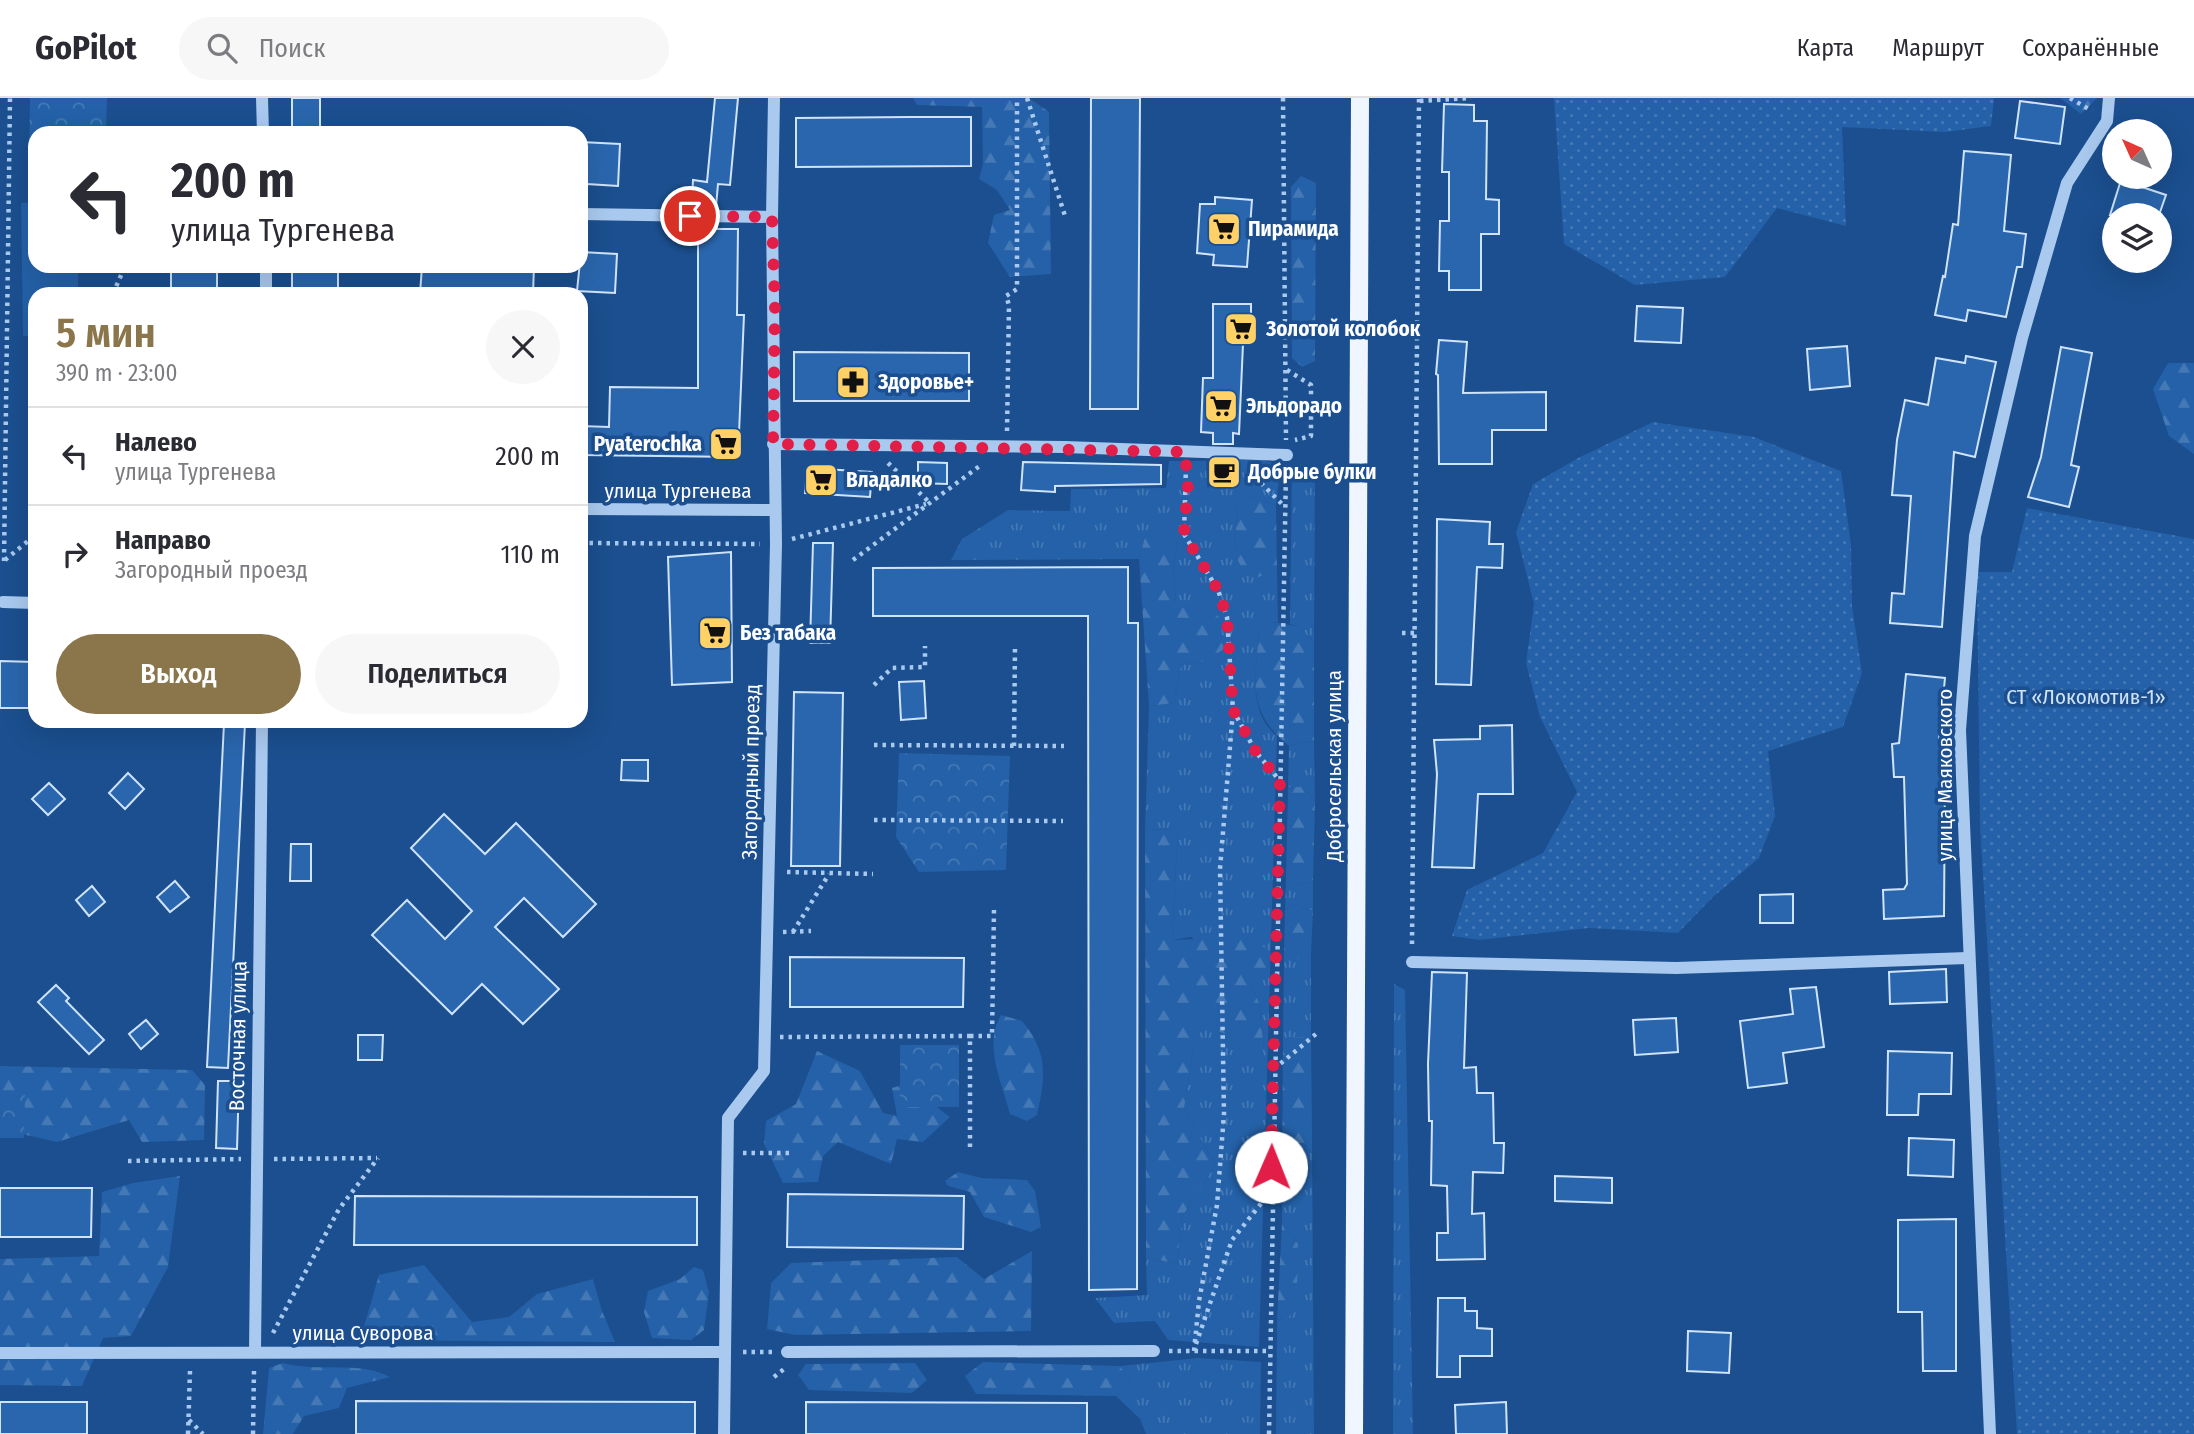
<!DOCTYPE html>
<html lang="ru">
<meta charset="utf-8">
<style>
:root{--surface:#fff;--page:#f7f7f7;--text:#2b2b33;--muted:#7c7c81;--line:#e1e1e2;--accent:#8a764a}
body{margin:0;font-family:"Fira Sans Condensed",sans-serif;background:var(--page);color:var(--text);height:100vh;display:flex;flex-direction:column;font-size:26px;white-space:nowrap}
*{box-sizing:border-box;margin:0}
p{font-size:23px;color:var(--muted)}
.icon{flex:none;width:38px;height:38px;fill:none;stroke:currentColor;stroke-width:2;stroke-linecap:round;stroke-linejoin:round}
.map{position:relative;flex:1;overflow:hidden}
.side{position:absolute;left:28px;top:189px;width:560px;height:441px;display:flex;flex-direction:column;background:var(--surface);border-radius:21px;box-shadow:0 7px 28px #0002}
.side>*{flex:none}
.top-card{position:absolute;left:28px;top:28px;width:560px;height:147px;border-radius:21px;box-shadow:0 7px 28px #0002;background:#fff;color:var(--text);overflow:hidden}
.needle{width:46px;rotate:315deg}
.controls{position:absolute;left:2102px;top:21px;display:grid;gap:14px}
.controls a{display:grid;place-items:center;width:70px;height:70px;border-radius:50%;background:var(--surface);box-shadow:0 7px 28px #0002;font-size:35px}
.pin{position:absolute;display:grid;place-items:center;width:60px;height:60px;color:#fff;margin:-30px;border:4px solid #fff;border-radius:50%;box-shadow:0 2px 7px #0007}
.me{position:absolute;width:77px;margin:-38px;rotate:1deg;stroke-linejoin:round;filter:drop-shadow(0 0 5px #0008)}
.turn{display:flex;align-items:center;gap:24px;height:147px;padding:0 28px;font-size:32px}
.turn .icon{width:91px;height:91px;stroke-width:2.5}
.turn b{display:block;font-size:49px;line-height:60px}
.round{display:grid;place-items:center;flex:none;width:74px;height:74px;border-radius:37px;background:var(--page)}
.headline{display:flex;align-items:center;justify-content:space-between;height:119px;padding:0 28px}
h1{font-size:42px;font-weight:600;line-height:52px;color:var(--accent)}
.button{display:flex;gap:14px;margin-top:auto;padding:14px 28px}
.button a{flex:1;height:80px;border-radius:42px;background:var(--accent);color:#fff;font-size:28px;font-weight:600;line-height:80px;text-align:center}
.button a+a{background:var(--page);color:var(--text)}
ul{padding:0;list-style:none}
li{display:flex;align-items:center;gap:21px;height:98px;padding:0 28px;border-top:2px solid var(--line)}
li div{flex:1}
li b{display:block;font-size:26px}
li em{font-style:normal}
header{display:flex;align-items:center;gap:42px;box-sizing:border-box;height:98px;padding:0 35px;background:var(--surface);border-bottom:2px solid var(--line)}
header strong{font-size:33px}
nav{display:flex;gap:38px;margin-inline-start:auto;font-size:24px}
.search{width:490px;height:63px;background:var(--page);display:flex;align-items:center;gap:18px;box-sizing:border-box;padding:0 24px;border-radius:38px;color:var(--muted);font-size:26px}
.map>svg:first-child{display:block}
.grass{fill:url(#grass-tufts)}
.forest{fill:url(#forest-firs)}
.park{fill:url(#park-crowns)}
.garden{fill:url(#garden-dots)}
.pitch{fill:#2461a8}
.building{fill:#2a66ad;stroke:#cfe3fa;stroke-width:2}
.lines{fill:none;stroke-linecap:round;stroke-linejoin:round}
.path{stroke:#a9c9ee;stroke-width:4.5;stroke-dasharray:3.5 5;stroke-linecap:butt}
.minor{stroke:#a9c9ee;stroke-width:12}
.major{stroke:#f0f6ff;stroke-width:18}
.route{stroke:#e11d48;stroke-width:12;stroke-dasharray:0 21.6}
.labels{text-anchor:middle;stroke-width:7;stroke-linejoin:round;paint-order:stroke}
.poi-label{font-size:21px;font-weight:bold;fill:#fff;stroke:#1b4f8f;text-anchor:start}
.street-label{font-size:21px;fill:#fff;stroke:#1b4f8f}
.park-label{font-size:21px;fill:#cfe3fa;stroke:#1b4f8f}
</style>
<header>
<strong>GoPilot</strong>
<div class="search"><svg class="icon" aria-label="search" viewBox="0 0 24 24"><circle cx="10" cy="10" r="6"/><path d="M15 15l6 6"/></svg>Поиск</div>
<nav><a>Карта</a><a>Маршрут</a><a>Сохранённые</a></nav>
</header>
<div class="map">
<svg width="2194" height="1336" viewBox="0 0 2194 1336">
<defs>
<pattern id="grass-tufts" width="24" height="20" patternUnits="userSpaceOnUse" patternTransform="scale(1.75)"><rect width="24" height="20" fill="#2461a8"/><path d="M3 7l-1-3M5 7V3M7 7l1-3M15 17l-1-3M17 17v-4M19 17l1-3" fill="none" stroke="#4579b5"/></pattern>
<pattern id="forest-firs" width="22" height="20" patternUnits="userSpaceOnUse" patternTransform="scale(1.75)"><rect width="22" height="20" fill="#2461a8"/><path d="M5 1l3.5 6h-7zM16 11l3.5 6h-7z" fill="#4579b5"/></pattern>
<pattern id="park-crowns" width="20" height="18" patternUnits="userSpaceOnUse" patternTransform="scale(1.75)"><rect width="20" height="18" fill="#2461a8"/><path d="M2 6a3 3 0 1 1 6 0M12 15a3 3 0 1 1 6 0" fill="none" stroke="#4579b5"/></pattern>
<pattern id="garden-dots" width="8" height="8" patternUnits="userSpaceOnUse" patternTransform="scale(1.75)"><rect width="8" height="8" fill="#2461a8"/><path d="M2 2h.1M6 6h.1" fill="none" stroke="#4579b5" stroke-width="1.8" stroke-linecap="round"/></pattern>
</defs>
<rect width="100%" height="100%" fill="#1b4f8f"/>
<!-- grass -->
<g class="grass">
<path d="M1259 361 1273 365 1279 382 1276 408 1253 398 1237 407 1235 456 1246 476 1259 479 1277 472 1278 525 1271 524 1259 534C1257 569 1246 613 1277 638L1259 1249 1168 1242 1155 1223 1114 1225 1095 1200 1147 1197 1146 1159 1177 1166 1182 1119 1215 1067 1184 1011 1193 951V896L1218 933 1264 950 1259 905 1251 887 1191 839 1172 842 1178 731 1145 732 1149 608 1174 605 1181 567 1205 563 1206 504 1176 503 1173 474 1177 444 1147 432 1139 461 951 462 962 441 1008 412 1070 413 1071 391 1166 390 1169 363H1206L1207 389 1239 388V362Z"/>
<path d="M1292 366 1315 367 1314 544 1297 528 1290 526Z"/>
<path d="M1314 643 1315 703 1303 689H1288L1289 648Z"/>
<path d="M1286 780 1297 786 1313 784V813L1296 807 1285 811Z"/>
<path d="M1284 854 1297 860 1311 856V939L1283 940Z"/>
<path d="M1394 886 1405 892 1413 1336H1393Z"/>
<path d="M1312 1039 1314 1336H1276L1277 1222 1290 1218 1298 1146 1282 1125V1103L1302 1085 1295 1064Z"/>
<path d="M1198 1260 1261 1264 1260 1336H1146L1140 1321 1116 1298 1133 1287 1120 1268Z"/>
</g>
<!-- forest -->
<g class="forest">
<path d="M913 0H1029L1049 14 1051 176 1010 179 988 145 994 117 1010 112 997 92 979 81 983 66 982 9 917 7Z"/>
<path d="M2060 0H2097L2081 16Z"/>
<path d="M1301 78 1316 85 1315 263 1302 269 1292 260 1291 89Z"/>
<path d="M2168 265H2194V356L2169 338 2153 291Z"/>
<path d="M1253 398 1276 408 1277 472 1259 479 1245 476 1235 457 1237 407Z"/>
<path d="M1147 432 1164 433 1177 444 1173 474 1176 502 1206 504 1220 521 1224 551 1205 563 1181 567 1174 605 1149 608 1139 461Z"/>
<path d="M1271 524 1297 528 1314 544V643L1289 648C1246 613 1255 584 1259 534Z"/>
<path d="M1288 689H1303L1315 703 1313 784 1297 786 1286 780Z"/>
<path d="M1178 731 1172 842 1249 839 1267 851 1266 874 1251 887 1259 905 1264 951 1218 933 1193 898V951L1184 1011 1215 1067 1182 1119 1177 1166 1146 1159 1145 732Z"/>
<path d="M1296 807 1313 813 1311 856 1297 861 1284 854 1285 811Z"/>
<path d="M1001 917 1022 923C1048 954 1046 978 1037 1017L1027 1023 1010 1016C1002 985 983 947 1001 917Z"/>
<path d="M1311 939 1312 1039 1295 1064 1302 1085 1282 1103 1283 940Z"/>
<path d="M817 953 860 973 883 1015 897 1018 892 990 906 986 950 1019 923 1044 897 1041 891 1066 838 1044 823 1058 818 1084 783 1085 764 1046 766 1023 796 1006Z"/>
<path d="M0 968 192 972 205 987 204 1042 142 1044 129 1022 57 1044 0 1031Z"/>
<path d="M958 1074 981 1080 1027 1082 1035 1093 1041 1129 1031 1134 984 1119 970 1094 948 1088 945 1083Z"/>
<path d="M180 1078 168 1169 131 1238 103 1240 82 1288 0 1287V1161L99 1158 102 1094 133 1085Z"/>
<path d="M1282 1125 1298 1146 1297 1194 1290 1218 1277 1222Z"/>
<path d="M1032 1153 1031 1233 795 1237 767 1231 771 1185 791 1165 957 1159 984 1181Z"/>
<path d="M424 1167 472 1224 509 1219 537 1196 593 1181 602 1213 615 1244 360 1242 379 1177Z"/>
<path d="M694 1169 703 1172 709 1194 704 1232 691 1242 652 1240 644 1214 648 1193 680 1181Z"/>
<path d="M983 1264 1120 1268 1133 1287 1116 1298 976 1296 965 1278Z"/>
<path d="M283 1265C318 1275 359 1262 390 1279L347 1290 339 1310 304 1318 293 1336H263L269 1270Z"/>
<path d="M915 1265 927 1282 912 1295 809 1292 798 1277 806 1266Z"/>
</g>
<!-- park -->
<g class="park">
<path d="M30 0H107L106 35H35V62H29Z"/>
<path d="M899 655 1010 658 1006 772 919 774 896 739Z"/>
<rect x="900" y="947" width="59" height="62"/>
<path d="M0 996H25L24 1040H0Z"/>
</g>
<!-- garden -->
<g class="garden">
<path d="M1554 0H1994L1991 28 1945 34 1842 29 1846 128 1777 110 1725 179 1635 187 1564 146Z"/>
<path d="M1653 324 1754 339 1841 373 1851 447 1852 508 1862 575 1843 629 1768 653 1775 718 1759 760 1713 799 1678 835 1589 830 1479 842 1452 838 1467 792 1543 755 1577 694 1540 619 1526 565 1534 506 1516 434 1533 386 1580 359Z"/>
<path d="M2027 410 2194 441V1336H2017L1980 728 1977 474H2012Z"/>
</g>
<!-- pitch -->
<path class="pitch" d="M35 104V168H78V196H35V238H23L21 105Z"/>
<!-- building -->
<g class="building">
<rect x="292" y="0" width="28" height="31"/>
<path d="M715 0H738L730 87 718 86 716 109H698V104L692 103 693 82 707 84Z"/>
<path d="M1091 0H1140L1138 311H1090Z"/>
<path d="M2020 3 2065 9 2060 46 2015 40Z"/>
<path d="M1444 6 1474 7V23H1487L1486 101 1499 102V136H1481V192H1449V173H1439L1440 123H1449V74H1442Z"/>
<path d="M910 19H971V68L796 69V20Z"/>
<path d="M581 44 620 46 618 88 587 86V72H581Z"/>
<path d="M1964 53 2011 57 2004 133 2026 136 2022 169H2017L2006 219 1968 212 1966 223 1935 217 1943 178 1945 179 1953 126 1958 127Z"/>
<path d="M2121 82 2166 97 2159 117H2110Z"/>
<path d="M1215 99 1252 102 1247 169 1213 167 1214 157 1197 155 1200 106H1215Z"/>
<path d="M698 127H714V131H738L737 217H744L738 359 581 357V328L609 329 610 289 698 290Z"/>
<path d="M581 154 617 156 615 195 577 193Z"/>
<rect x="171" y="168" width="46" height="28"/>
<rect x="292" y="168" width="46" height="28"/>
<path d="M422 168H534L533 196H420Z"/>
<path d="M1213 206H1251V246H1243L1239 336 1233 335V346H1213V335L1201 334 1203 280H1213Z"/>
<path d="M1637 208 1683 210 1681 245 1635 243Z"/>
<path d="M1439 242 1467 244 1463 295 1546 294V332H1492V366H1439L1438 277 1436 276Z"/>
<path d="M1847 248 1850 288 1810 292 1807 251Z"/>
<path d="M2061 249 2092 255 2071 367 2079 369 2069 409 2028 399 2041 359Z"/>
<path d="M794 254 969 255V303H794Z"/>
<path d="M1966 258 1996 264 1975 359 1954 354 1942 529 1890 525 1892 495 1904 496 1911 398 1892 397 1897 342 1905 302 1928 307 1936 260 1965 265Z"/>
<path d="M1213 363 1234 364V382L1213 383Z"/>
<path d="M918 364 947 365V386L918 385Z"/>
<path d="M1023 364 1161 367V386L1055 388V394L1021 392Z"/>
<path d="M807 370 872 374 870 399 805 395Z"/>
<path d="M1437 421 1490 424 1489 446H1503L1502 470 1477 469 1471 587 1436 586Z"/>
<path d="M813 445H833L830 545H810Z"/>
<path d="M731 454 732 584 672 587 668 459Z"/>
<path d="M1128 469V525H1138L1137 1191 1089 1192 1088 518H873V470Z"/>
<path d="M0 563 35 564V610H0Z"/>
<path d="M1906 576 1945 580 1939 642H1943L1945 676 1944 818 1884 821 1883 792 1904 791 1907 786 1904 679H1894L1892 646 1899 645Z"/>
<path d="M924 583 926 620 901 622 899 584Z"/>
<path d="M794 594 843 595 840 768H791Z"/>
<path d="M224 625H245L228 970 207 969Z"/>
<path d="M1512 627 1513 696H1478L1474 770 1432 769 1437 676 1434 642 1480 641V628Z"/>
<path d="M622 662H648V683L621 682Z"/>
<path d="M128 675 144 691 125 711 109 695Z"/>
<path d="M49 685 65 701 48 717 32 701Z"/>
<path d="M444 716 485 756 516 725 596 806 563 839 524 800 495 829 559 891 523 926 482 886 452 916 372 837 407 802 445 841 472 813 411 750Z"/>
<path d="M291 746H311V783H290Z"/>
<path d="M175 783 189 799 170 814 157 799Z"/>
<path d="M92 788 105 804 89 818 76 802Z"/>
<path d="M1793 796V825H1760V797Z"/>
<path d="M790 859 964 860 963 909H790Z"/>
<path d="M1946 871 1947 904 1890 906 1889 874Z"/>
<path d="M1432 874 1467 875 1464 970 1476 969 1477 995H1493L1494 1045H1504L1503 1075 1473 1074 1472 1116 1484 1115 1485 1161 1437 1162V1135H1448L1447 1088 1431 1087 1432 1023H1429L1428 966Z"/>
<path d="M56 887 69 900 66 903 104 942 89 956 38 904Z"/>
<path d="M1816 889 1824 949 1783 955 1787 985 1748 990 1740 923 1793 916 1790 891Z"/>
<path d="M1676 920 1678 954 1635 957 1633 922Z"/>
<path d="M146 922 158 936 141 951 129 936Z"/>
<path d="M358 937H383L382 962H358Z"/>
<path d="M1888 953 1952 955 1951 996H1919L1918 1017H1887Z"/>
<path d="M218 983H239L237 1051 216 1050Z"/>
<path d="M1909 1040 1954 1042 1953 1079 1908 1077Z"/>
<path d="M1555 1078 1612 1080V1105L1555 1103Z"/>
<path d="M0 1090H92L91 1139H0Z"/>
<path d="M788 1096 964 1098 963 1151 787 1149Z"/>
<path d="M355 1098 697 1099V1147H354Z"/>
<path d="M1956 1121V1273H1923L1922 1214H1898V1122Z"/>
<path d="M1438 1200H1465V1213H1477V1230L1492 1231V1258H1460V1279H1437Z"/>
<path d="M1688 1233 1731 1235 1729 1275 1687 1273Z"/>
<path d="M356 1303 695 1304V1336H356Z"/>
<rect x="0" y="1304" width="87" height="32"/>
<path d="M806 1304 1087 1305V1336H806Z"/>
<path d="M1506 1304 1507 1336H1456L1455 1307Z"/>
</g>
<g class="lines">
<!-- path -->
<g class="path">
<path d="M1027 0 1066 121"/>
<path d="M1283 0 1286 342"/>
<path d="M2070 0 2092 13"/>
<path d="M1420 3 1471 0"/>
<path d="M113 196 125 168"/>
<path d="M1287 272 1311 287V338L1295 342"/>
<path d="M1007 333 1009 207 1006 198 1017 191V0"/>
<path d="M888 365 930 405"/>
<path d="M1186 368 1184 436 1218 492 1227 519 1233 612 1256 654 1280 683"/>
<path d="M1249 373 1285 409"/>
<path d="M792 441 926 406"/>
<path d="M581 445 760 446"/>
<path d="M5 462 33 439 35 428"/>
<path d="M853 462 981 367"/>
<path d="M4 463 10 0"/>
<path d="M1402 535H1415"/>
<path d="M874 587 892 570 925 569V548"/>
<path d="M874 647 1064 648"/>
<path d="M1014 648 1015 549"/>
<path d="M874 722 1063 723"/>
<path d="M787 774 873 776"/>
<path d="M783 834 811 833"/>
<path d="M793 834 829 776"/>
<path d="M1412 846 1419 0"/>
<path d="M970 938H992L994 812"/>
<path d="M780 939 970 938V1054"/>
<path d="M1274 971 1316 936"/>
<path d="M743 1055H793"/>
<path d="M274 1061 377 1060"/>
<path d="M128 1063 241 1061"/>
<path d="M273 1235 339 1111 378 1060"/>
<path d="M1196 1246 1232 1142 1271 1093"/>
<path d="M1169 1253H1269"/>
<path d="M1194 1253 1199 1203 1217 1107 1224 1016 1220 771 1233 612"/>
<path d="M743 1254H772"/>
<path d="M774 1279 784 1271"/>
<path d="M189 1322 203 1336"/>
<path d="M188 1336 190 1273"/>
<path d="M253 1336 254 1272"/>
<path d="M1269 1336 1286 372"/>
</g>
<!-- minor -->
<g class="minor">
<path d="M262 0 263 35"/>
<path d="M581 116 772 119"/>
<path d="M266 168V196"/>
<path d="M773 346 1065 349 1287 357"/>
<path d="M581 411 774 412"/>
<path d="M3 504 35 505"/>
<path d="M1412 864 1676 870 1968 860"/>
<path d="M255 1254 262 623"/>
<path d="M787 1254 1154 1253"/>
<path d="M0 1255 725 1254"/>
<path d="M724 1336 728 1020 764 973 776 446 772 119 774 0"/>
<path d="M1990 1336 1960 632 1975 438 2022 240 2067 85 2107 23 2109 0"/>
</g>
<!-- major -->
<path class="major" d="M1354 1336 1360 0"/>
</g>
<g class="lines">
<!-- route -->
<path class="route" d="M690 118 772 119 775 209 773 346 1185 354 1188 386 1184 436 1218 492 1227 519 1233 612 1256 654 1280 683 1271 1069"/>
</g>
<!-- icons -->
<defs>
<g id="supermarket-square" transform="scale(1.75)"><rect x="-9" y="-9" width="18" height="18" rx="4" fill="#ffd166" stroke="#1b4f8f"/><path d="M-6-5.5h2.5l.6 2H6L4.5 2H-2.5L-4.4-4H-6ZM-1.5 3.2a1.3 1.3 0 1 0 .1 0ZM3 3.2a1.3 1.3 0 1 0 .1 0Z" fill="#111"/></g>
<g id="pharmacy-square" transform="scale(1.75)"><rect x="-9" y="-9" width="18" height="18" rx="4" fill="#ffd166" stroke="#1b4f8f"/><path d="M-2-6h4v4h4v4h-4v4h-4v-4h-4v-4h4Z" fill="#111"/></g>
<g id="cafe-square" transform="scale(1.75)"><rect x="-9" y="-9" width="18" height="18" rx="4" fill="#ffd166" stroke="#1b4f8f"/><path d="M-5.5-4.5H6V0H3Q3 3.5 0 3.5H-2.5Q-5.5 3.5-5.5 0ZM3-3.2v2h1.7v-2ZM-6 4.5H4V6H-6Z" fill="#111"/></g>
</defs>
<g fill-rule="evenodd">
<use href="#supermarket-square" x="1224" y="131"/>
<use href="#supermarket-square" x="1241" y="231"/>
<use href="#pharmacy-square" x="853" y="284"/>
<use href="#supermarket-square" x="1221" y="308"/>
<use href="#supermarket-square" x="726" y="346"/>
<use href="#cafe-square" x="1224" y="374"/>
<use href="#supermarket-square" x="821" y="382"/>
<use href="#supermarket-square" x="715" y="535"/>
</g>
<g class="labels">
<!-- poi labels -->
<g class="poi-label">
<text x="1248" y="138">Пирамида</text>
<text x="1266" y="238">Золотой колобок</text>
<text x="878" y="291">Здоровье+</text>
<text x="1246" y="315">Эльдорадо</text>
<text x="702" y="353" text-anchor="end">Pyaterochka</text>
<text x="1248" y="381">Добрые булки</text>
<text x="846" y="389">Владалко</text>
<text x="740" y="542">Без табака</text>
</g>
<!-- street labels -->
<g class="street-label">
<text x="678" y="400">улица Тургенева</text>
<text transform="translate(1334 668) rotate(-90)" y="7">Добросельская улица</text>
<text transform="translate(751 674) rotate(-89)" y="7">Загородный проезд</text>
<text transform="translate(1945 677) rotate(-90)" y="7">улица Маяковского</text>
<text transform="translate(238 938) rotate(-89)" y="7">Восточная улица</text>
<text x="363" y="1242">улица Суворова</text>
</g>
<!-- park labels -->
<g class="park-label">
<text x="2086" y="606">СТ «Локомотив-1»</text>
</g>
</g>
</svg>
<div class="controls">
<a><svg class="needle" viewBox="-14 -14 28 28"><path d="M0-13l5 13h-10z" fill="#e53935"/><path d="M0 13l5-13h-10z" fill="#7c7c81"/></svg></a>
<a><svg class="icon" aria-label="layers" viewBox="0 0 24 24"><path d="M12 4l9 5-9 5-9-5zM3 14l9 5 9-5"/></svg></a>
</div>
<div class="pin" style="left:690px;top:118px;background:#d93025"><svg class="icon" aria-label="arrive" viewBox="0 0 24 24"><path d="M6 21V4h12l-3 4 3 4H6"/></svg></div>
<svg class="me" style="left:1271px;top:1069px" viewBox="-20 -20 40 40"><circle r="19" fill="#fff"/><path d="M0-13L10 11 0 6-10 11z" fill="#e11d48"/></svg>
<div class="top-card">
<div class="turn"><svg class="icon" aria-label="left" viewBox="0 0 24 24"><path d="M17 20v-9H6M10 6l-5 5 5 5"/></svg><div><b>200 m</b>улица Тургенева</div></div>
</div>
<section class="side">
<div class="headline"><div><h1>5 мин</h1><p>390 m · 23:00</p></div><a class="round"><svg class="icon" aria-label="close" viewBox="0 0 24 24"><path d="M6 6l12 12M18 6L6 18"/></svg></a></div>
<ul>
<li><svg class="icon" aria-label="left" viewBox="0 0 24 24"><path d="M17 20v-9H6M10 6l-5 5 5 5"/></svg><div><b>Налево</b><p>улица Тургенева</p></div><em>200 m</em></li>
<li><svg class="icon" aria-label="right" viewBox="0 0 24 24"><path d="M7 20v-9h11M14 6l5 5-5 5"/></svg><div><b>Направо</b><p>Загородный проезд</p></div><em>110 m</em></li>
</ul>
<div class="button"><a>Выход</a><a>Поделиться</a></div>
</section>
</div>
